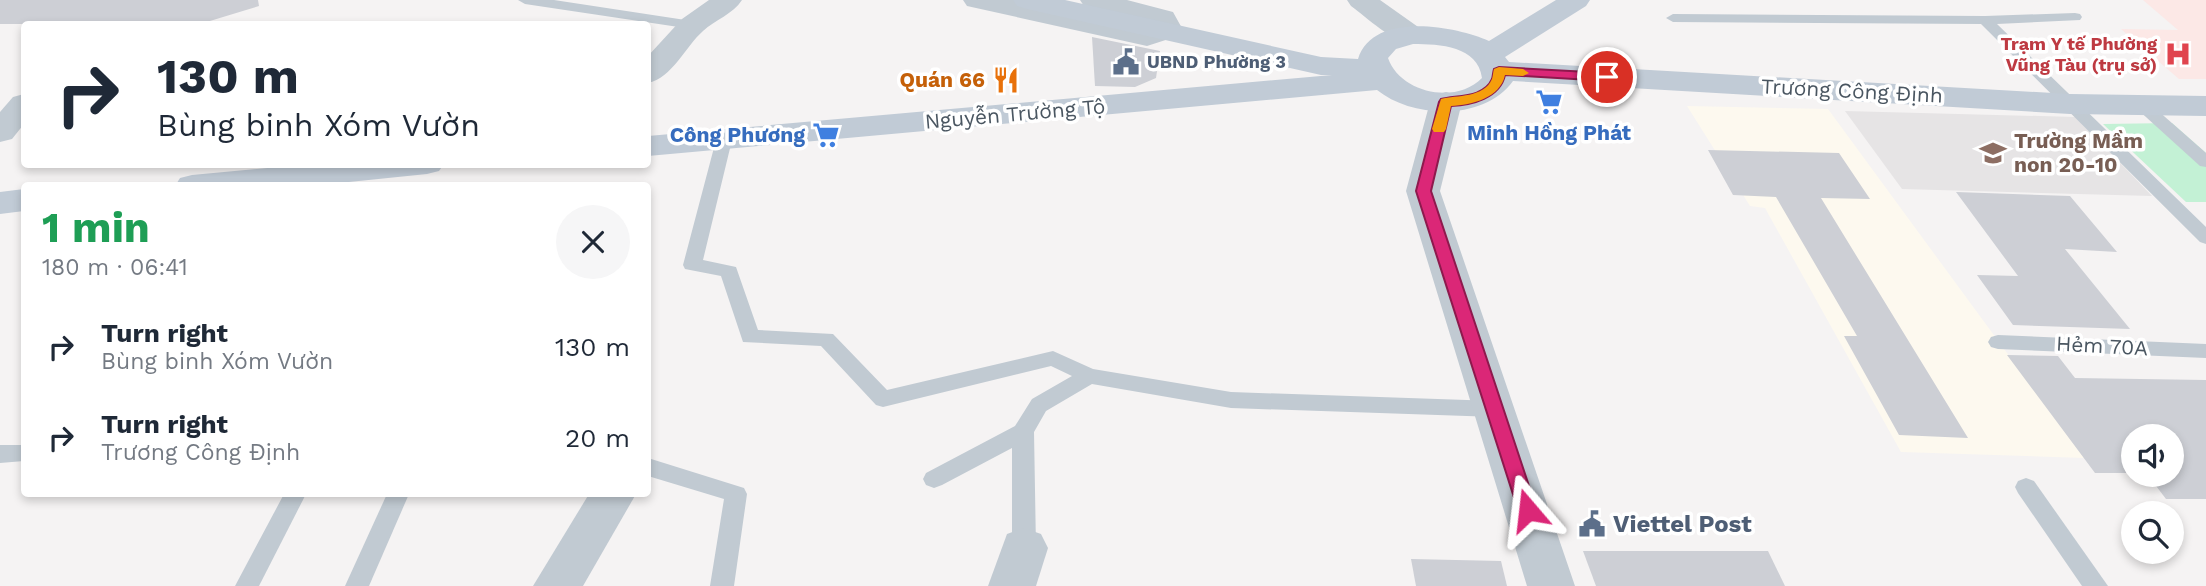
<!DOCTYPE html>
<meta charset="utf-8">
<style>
:root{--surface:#fff;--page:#f6f6f7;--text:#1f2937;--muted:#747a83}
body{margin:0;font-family:"Work Sans",sans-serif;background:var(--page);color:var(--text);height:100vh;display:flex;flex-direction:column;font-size:26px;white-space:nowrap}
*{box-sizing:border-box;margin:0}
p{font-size:23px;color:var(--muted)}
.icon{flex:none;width:38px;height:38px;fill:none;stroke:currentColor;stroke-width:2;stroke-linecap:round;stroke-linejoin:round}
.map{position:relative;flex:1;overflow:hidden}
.side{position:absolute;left:21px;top:182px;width:630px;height:315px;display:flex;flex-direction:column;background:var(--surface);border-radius:7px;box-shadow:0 4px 10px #0003}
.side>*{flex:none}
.top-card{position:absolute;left:21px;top:21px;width:630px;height:147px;border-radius:7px;box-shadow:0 4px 10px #0003;background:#fff;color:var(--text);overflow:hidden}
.fabs{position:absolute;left:2121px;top:424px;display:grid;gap:14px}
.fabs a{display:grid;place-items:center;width:63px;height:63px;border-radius:50%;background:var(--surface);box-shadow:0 4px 10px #0003;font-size:35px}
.pin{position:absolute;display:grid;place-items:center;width:60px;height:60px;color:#fff;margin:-30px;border:4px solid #fff;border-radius:50%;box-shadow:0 2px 7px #0007}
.me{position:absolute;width:77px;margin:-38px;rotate:343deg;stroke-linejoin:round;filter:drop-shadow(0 0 5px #0008)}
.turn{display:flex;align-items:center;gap:24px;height:147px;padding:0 21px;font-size:32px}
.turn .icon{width:91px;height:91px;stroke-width:2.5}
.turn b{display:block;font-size:49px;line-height:60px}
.round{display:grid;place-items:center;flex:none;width:74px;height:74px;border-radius:37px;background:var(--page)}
.headline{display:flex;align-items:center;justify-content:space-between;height:119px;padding:0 21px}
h1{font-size:42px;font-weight:700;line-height:52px;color:#1e9e55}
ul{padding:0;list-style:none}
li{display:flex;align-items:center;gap:21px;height:91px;padding:0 21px}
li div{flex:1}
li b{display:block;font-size:26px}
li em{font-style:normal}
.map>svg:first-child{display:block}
.commercial{fill:#fdf9ef}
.education{fill:#e6e4e5}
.medical{fill:#fce8e6}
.green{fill:#c3f1d5}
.building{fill:#cdcfd5}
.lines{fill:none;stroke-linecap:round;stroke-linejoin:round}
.lane{fill:#c1cad2;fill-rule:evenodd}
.street{fill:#c1cad2;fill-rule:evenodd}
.secondary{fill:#c1cbd6;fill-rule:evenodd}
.route{fill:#db2777;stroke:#8e194d;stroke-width:2}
.slow{fill:#f59e0b}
.labels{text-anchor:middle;stroke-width:7;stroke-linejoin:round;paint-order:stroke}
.far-health-label{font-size:18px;font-weight:bold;fill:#be3a42;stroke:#fff;text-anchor:end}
.far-service-label{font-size:18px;font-weight:bold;fill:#4e5e75;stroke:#fff;text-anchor:start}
.food-label{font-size:21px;font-weight:bold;fill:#c56008;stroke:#fff;text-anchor:end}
.street-label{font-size:21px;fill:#4a5661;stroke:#fff}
.shop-label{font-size:21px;font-weight:bold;fill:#366cbe;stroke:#fff}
.education-label{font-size:21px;font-weight:bold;fill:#785e54;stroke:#fff;text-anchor:start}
.near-service-label{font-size:24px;font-weight:bold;fill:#4e5e75;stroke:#fff;text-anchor:start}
</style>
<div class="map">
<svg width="2206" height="586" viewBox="0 0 2206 586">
<rect width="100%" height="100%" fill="#f5f3f3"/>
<!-- commercial -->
<path class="commercial" d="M1687 106 1828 109 2084 458 1901 452 1765 208 1750 206Z"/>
<!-- education -->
<path class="education" d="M1845 111 2076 117 2152 196 1902 189Z"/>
<!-- medical -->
<path class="medical" d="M2143 0H2206V79H2179L2121 29 2178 30Z"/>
<!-- green -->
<path class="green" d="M2172 123 2206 153V202H2186L2103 124Z"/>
<!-- building -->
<g class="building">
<path d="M0 0H258L259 6 200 24H0Z"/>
<path d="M1092 37 1160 51 1156 78 1135 87 1095 86Z"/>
<path d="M1708 150 1839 153 1870 199 1821 198 1968 438 1899 435 1844 336H1857L1776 197 1733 195Z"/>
<path d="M1956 192 2070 196 2117 252 2065 249 2130 329 2013 325 1977 275 2018 276Z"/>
<path d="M2007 355 2058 356 2075 378 2206 380V499H2166L2147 474H2172V436H2133V473H2095Z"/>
<path d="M1583 551H1768L1785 586H1596Z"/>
<path d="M1411 559 1501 561 1507 586H1416Z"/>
</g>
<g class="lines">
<!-- lane -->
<g class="lane">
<path d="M518 0H554L692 21 699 25 692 29 525 4Z"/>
<path d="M2075 13 2080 14 2082 17 2080 20 1997 24 2206 227V244L2200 242 1981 24 1673 22 1666 18 1673 14 1985 16Z"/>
<path d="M2142 100 2148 102 2206 153V167L2200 166 2136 108 2134 105 2136 102Z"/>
<path d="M724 135 732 140 703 260 736 267 758 330 833 334 887 390 1053 351 1093 369 1231 392 1496 401 1504 403 1507 409 1504 415 1496 417 1231 408 1092 384 1046 411 1034 432 1036 548 1032 555 1024 558 1016 555 1012 548V448L942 485 934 488 926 485 923 479 926 473 1015 426 1032 399 1072 376 1051 366 883 407 876 405 821 346 743 342 721 276 685 269 683 265 716 140Z"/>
<path d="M1998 335 2206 344V358L1998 349 1991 347 1988 342 1991 337Z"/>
<path d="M0 445H24V461L0 463Z"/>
<path d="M648 458 744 488 747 494 734 586H710L724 499 648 476Z"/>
<path d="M2026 478 2034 481 2108 586H2082L2018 493 2015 487 2018 481Z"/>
<path d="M284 494H306L259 586H235Z"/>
<path d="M387 494H409L369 586H345Z"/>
</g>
<!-- street -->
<g class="street">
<path d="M709 0H742C733 14 715 20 703 31 685 47 672 78 648 83V56L682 19Z"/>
<path d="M963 0H1017L1145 28 1152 26 1084 6 1080 0H1127L1173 12 1183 30 1178 36 1147 46 967 6Z"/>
<path d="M1347 0H1380L1421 29 1426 35 1421 41C1396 48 1371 20 1351 6Z"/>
<path d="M1446 92 1457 95 1462 102 1440 191 1575 586H1527L1406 191 1430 102 1435 95Z"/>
<path d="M24 94V124L12 139 0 142V112L13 97Z"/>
<path d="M589 494H636L583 586H533Z"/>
<path d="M1024 528 1041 534 1048 548 1036 586H988L1007 534Z"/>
</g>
<!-- secondary -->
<g class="secondary">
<path d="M1013 0H1065L1321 57 1358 59C1373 11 1455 26 1489 41L1556 0H1590L1586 6 1505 57 1509 62 2070 94 2206 96V116L2070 114 1513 81C1485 121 1413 119 1377 90L648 156V136L1332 75H1321L1027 9 1017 6ZM1413 44C1440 44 1478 46 1482 78 1456 105 1400 93 1388 58L1396 49Z"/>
<path d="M309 164H444L439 171 427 174 310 186H175L180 178 192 175Z"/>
<path d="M24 189V211L0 214V192Z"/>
</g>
</g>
<!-- route -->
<path class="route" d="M1499 67 1607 73 1614 77 1607 81 1505 75C1500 98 1472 105 1451 106L1431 191 1537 510 1534 516 1528 518 1521 516 1518 510 1416 191 1439 102 1441 99C1457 95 1484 98 1492 79 1493 76 1493 72 1494 69Z"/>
<!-- slow -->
<path class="slow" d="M1499 67 1523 69 1529 73 1523 76 1505 75C1500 98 1472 105 1451 106L1446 129 1444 132H1434L1432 129 1441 99C1457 95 1484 98 1492 79 1493 76 1493 72 1494 69Z"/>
<!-- icons -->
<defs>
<g id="hospital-bare" transform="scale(2.1)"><path d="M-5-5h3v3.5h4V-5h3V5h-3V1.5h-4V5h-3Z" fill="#e0444e" stroke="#fff" stroke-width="2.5" paint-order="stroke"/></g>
<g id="civic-bare" transform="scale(2.1)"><path d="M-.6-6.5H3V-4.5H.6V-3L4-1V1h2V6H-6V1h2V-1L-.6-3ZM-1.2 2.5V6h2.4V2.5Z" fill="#5c6f8a" stroke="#fff" stroke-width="2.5" paint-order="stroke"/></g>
<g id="restaurant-bare" transform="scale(2.1)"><path d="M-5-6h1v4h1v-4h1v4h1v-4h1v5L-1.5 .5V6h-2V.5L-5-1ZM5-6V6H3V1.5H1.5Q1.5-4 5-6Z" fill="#e8710a" stroke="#fff" stroke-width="2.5" paint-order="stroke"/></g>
<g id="supermarket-bare" transform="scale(2.1)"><path d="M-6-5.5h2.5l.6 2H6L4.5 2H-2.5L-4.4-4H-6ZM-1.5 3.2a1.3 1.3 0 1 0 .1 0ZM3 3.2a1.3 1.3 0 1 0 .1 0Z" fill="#3f7fe0" stroke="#fff" stroke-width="2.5" paint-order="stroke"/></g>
<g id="school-bare" transform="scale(2.1)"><path d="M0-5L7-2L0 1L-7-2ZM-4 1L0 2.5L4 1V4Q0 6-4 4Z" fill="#8d6e63" stroke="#fff" stroke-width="2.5" paint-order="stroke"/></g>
</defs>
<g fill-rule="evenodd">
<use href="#hospital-bare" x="2178" y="54"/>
<use href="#civic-bare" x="1126" y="62"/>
<use href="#restaurant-bare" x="1006" y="80"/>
<use href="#supermarket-bare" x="1549" y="102"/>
<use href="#supermarket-bare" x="826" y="135"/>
<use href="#school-bare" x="1993" y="153"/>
<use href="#civic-bare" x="1592" y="524"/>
</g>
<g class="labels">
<!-- far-health labels -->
<g class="far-health-label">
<text x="2157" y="50">Trạm Y tế Phường<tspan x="2157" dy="21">Vũng Tàu (trụ sở)</tspan></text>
</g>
<!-- far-service labels -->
<g class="far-service-label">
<text x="1147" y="68">UBND Phường 3</text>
</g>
<!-- food labels -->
<g class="food-label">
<text x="985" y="87">Quán 66</text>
</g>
<!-- street labels -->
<g class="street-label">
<text transform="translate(1852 91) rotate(3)" y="7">Trương Công Định</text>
<text transform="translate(1015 114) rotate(-5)" y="7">Nguyễn Trường Tộ</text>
<text transform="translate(2102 346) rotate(3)" y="7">Hẻm 70A</text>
</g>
<!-- shop labels -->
<g class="shop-label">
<text x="1549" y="140">Minh Hồng Phát</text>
<text x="805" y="142" text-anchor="end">Công Phương</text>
</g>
<!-- education labels -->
<g class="education-label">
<text x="2014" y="148">Trường Mầm<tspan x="2014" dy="24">non 20-10</tspan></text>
</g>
<!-- near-service labels -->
<g class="near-service-label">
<text x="1613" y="532">Viettel Post</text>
</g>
</g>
</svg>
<div class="fabs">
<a><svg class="icon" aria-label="sound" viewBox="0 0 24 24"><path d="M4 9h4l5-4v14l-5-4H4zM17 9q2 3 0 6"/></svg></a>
<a><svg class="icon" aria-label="search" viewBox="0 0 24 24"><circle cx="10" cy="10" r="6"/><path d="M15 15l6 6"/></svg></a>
</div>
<div class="pin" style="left:1607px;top:77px;background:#d93025"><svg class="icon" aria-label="arrive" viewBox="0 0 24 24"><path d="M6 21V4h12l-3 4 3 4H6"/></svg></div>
<svg class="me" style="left:1528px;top:510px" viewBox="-20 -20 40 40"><path d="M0-17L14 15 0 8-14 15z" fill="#db2777" stroke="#fff" stroke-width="4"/></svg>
<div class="top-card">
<div class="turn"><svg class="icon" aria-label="right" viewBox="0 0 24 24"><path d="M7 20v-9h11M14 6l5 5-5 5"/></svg><div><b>130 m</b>Bùng binh Xóm Vườn</div></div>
</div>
<section class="side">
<div class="headline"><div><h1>1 min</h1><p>180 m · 06:41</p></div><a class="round"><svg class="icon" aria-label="close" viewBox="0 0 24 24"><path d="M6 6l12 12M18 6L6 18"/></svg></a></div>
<ul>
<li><svg class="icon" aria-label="right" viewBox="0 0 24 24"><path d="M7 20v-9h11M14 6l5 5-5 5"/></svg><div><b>Turn right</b><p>Bùng binh Xóm Vườn</p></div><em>130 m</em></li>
<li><svg class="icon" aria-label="right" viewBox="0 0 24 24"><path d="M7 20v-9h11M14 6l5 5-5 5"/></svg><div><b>Turn right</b><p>Trương Công Định</p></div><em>20 m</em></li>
</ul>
</section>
</div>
